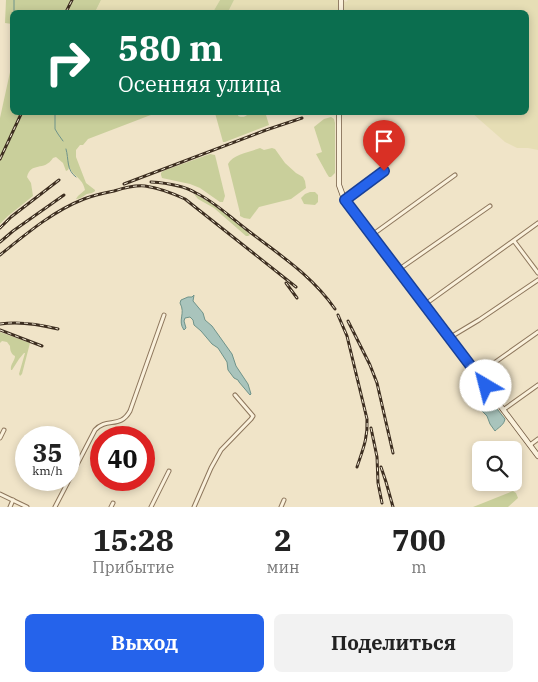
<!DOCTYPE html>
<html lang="ru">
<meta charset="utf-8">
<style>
:root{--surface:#fff;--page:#f2f2f2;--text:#222;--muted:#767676;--accent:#2563eb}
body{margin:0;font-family:"IBM Plex Serif",serif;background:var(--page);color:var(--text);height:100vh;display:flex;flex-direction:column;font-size:19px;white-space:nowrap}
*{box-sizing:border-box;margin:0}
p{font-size:16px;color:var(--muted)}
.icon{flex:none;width:28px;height:28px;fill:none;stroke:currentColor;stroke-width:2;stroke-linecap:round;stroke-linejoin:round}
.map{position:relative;height:507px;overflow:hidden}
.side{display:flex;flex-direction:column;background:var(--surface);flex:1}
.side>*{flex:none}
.banner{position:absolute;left:10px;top:10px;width:519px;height:105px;border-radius:8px;box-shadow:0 2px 8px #0003;background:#0b6e4f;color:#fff;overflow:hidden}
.fabs{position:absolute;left:472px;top:441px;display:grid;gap:10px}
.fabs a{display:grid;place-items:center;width:50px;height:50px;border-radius:8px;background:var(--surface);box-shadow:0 2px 8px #0003;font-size:25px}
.speed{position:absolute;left:15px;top:426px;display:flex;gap:10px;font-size:25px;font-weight:700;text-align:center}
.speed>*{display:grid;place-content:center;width:65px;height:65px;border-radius:50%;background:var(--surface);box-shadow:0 2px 8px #0003;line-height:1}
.speed small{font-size:12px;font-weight:400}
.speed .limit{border:8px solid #d22;background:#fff;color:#111}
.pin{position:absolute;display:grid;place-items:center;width:42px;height:42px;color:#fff;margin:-51px -21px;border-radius:50% 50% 50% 0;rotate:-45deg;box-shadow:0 0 5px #0007}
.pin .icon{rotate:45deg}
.me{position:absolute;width:55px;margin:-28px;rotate:323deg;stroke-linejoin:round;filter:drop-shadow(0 0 4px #0008)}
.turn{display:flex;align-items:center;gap:18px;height:105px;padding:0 25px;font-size:22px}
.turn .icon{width:65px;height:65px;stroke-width:2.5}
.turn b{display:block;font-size:35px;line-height:42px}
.eta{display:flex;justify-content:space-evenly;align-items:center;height:85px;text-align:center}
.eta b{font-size:30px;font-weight:800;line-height:35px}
.cta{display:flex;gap:10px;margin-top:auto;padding:10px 25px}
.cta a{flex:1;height:58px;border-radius:8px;background:var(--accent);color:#fff;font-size:20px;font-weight:800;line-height:58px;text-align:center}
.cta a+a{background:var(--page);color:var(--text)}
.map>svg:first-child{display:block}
.farmland{fill:#e6deb5}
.green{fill:#c9cf9b}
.water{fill:#a9c4bc;stroke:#6f938a}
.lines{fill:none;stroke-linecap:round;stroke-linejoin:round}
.stream{stroke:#6f938a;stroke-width:1}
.street-casing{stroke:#8d765c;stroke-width:5}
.secondary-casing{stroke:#6f573f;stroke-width:6}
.street{stroke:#faf1dc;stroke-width:3}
.secondary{stroke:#faf1dc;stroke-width:4.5}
.rail-casing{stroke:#3d2e20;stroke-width:3}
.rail{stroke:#f7eed8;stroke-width:1;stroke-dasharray:4;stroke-linecap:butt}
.route-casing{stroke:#184099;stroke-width:12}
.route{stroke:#2563eb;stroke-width:9}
</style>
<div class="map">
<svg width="538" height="507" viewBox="0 0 538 507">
<rect width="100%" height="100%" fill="#f0e4c8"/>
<!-- farmland -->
<g class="farmland">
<path d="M101 0H220L213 12H95Z"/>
<path d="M234 0H342L346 2 348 0H538V150L528 148H517L505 142 472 113 526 112V12H228Z"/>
</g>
<!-- green -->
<g class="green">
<path d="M6 0H101L95 12H12V24L5 23Z"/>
<path d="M220 0H234L228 12H213Z"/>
<path d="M12 63V112L156 113 88 139 83 145H80L76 150V157L86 183 95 190V191C92 194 90 193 87 194 83 196 81 199 76 199L78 196 85 190C84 186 83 183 80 180 76 175 72 174 70 168H69L68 170 66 171 63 163 56 157 53 158C44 172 31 161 27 177L31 183 33 196 8 216 0 224V118Z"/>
<path d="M215 113H239L238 116C247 119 246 113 254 112 258 112 262 114 266 115L269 125 225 142H223Z"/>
<path d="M331 117 334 119 335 123V173L331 177H329L327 174 316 154 322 152 314 127 324 119Z"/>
<path d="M260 148 264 150 272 148 275 149 285 163 296 173 303 177 305 181 306 188 291 199 259 207 250 219 244 218 240 216V213L228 164C233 154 250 152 260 148Z"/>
<path d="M210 154 215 155 216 159 225 196 223 202H220L200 188 190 184 162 178 161 175V173L163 171Z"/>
<path d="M310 192H315L318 195V202L315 205 304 204 301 198 305 194Z"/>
<path d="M194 194C206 198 242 225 250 235L248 236H246L214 208 198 199Z"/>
<path d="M0 332 30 343 22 374 20 376 19 374 25 353H24L19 359 12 370H11C10 364 15 361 15 356 11 354 10 350 10 346L7 342 2 341 0 343Z"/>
<path d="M513 491 516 493 518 498 508 507H473Z"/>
</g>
<!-- water -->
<g class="water">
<path d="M194 295 193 301 203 313 205 320 212 326 232 354 236 366 248 384 251 394 250 395 239 382 238 380 234 378 228 370 227 362 218 348 212 344 201 331 194 325 193 320 190 317 185 318 184 321 186 328 184 330C177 320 186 314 180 303L181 300 188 297H192Z"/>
<path d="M482 399 490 400 505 419C504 425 499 427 495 431L490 424 487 416 479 408 478 404V401Z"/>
</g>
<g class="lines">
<!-- stream -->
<g class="stream">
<path d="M14 0V12"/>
<path d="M55 112V129L58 134 63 141"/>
<path d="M66 149C69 159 66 170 76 177"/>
</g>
<!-- street casing -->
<g class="street-casing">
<g id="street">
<path d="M345 201 384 171"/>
<path d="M372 235 455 175"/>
<path d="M514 241 538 273"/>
<path d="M398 270 490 206"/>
<path d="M424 305 538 223"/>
<path d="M449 338 479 320 538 280"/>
<path d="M477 375 538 332"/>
<path d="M503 410 538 385"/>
<path d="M0 438 4 430"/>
<path d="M530 445 538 439"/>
<path d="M0 494 27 507"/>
<path d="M10 507 13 500"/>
<path d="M55 507 95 430C107 417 120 429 130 411L164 315"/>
<path d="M111 507 113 503"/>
<path d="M151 507 169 471"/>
<path d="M194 507 211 468 221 450 251 419 253 416 235 395"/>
<path d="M281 507 284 500"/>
</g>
</g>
<!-- secondary casing -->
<g class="secondary-casing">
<g id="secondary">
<path d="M341 12V0"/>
<path d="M339 112V185L343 196 538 456"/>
</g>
</g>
<!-- street -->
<use href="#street" class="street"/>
<!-- secondary -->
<use href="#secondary" class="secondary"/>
<!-- rail casing -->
<g class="rail-casing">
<g id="rail">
<path d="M66 12 72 0"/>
<path d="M0 159 22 112"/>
<path d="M151 182C167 183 183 185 196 193 215 202 230 217 246 229 278 254 312 275 335 309"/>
<path d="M124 184 266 130 302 118"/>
<path d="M0 228 11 217 59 180"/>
<path d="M0 242 13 231 64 195"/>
<path d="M0 255C26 234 53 211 84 199 94 195 104 193 114 191 124 188 134 185 145 186 159 188 172 193 185 199L296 287"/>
<path d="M286 283 297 298"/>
<path d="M338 315 347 336 367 419C368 438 363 449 357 467"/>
<path d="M348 321 370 365 377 383 393 453"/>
<path d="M0 324C20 321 38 324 58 329"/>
<path d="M0 330 42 346"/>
<path d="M371 428 377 457 378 483 382 503"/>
<path d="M381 467 386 482 393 507"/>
</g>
</g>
<!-- rail -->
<use href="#rail" class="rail"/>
</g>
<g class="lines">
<!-- route casing -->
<g class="route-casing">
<path id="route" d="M384 171 345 200 486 386"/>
</g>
<!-- route -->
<use href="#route" class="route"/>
</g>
</svg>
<div class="fabs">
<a><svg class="icon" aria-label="search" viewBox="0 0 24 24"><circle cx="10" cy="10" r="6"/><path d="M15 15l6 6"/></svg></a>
</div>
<div class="speed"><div>35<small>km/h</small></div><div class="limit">40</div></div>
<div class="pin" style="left:384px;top:171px;background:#d93025"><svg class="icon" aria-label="arrive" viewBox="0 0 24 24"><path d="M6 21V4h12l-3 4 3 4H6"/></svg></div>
<svg class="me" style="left:486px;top:386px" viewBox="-20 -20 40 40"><circle r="19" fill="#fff"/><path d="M0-13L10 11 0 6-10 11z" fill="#2563eb"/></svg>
<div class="banner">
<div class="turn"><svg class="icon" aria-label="right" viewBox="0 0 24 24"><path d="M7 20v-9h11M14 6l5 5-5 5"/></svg><div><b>580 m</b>Осенняя улица</div></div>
</div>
</div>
<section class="side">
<div class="eta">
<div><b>15:28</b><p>Прибытие</p></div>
<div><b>2</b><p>мин</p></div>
<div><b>700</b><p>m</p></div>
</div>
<div class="cta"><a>Выход</a><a>Поделиться</a></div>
</section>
